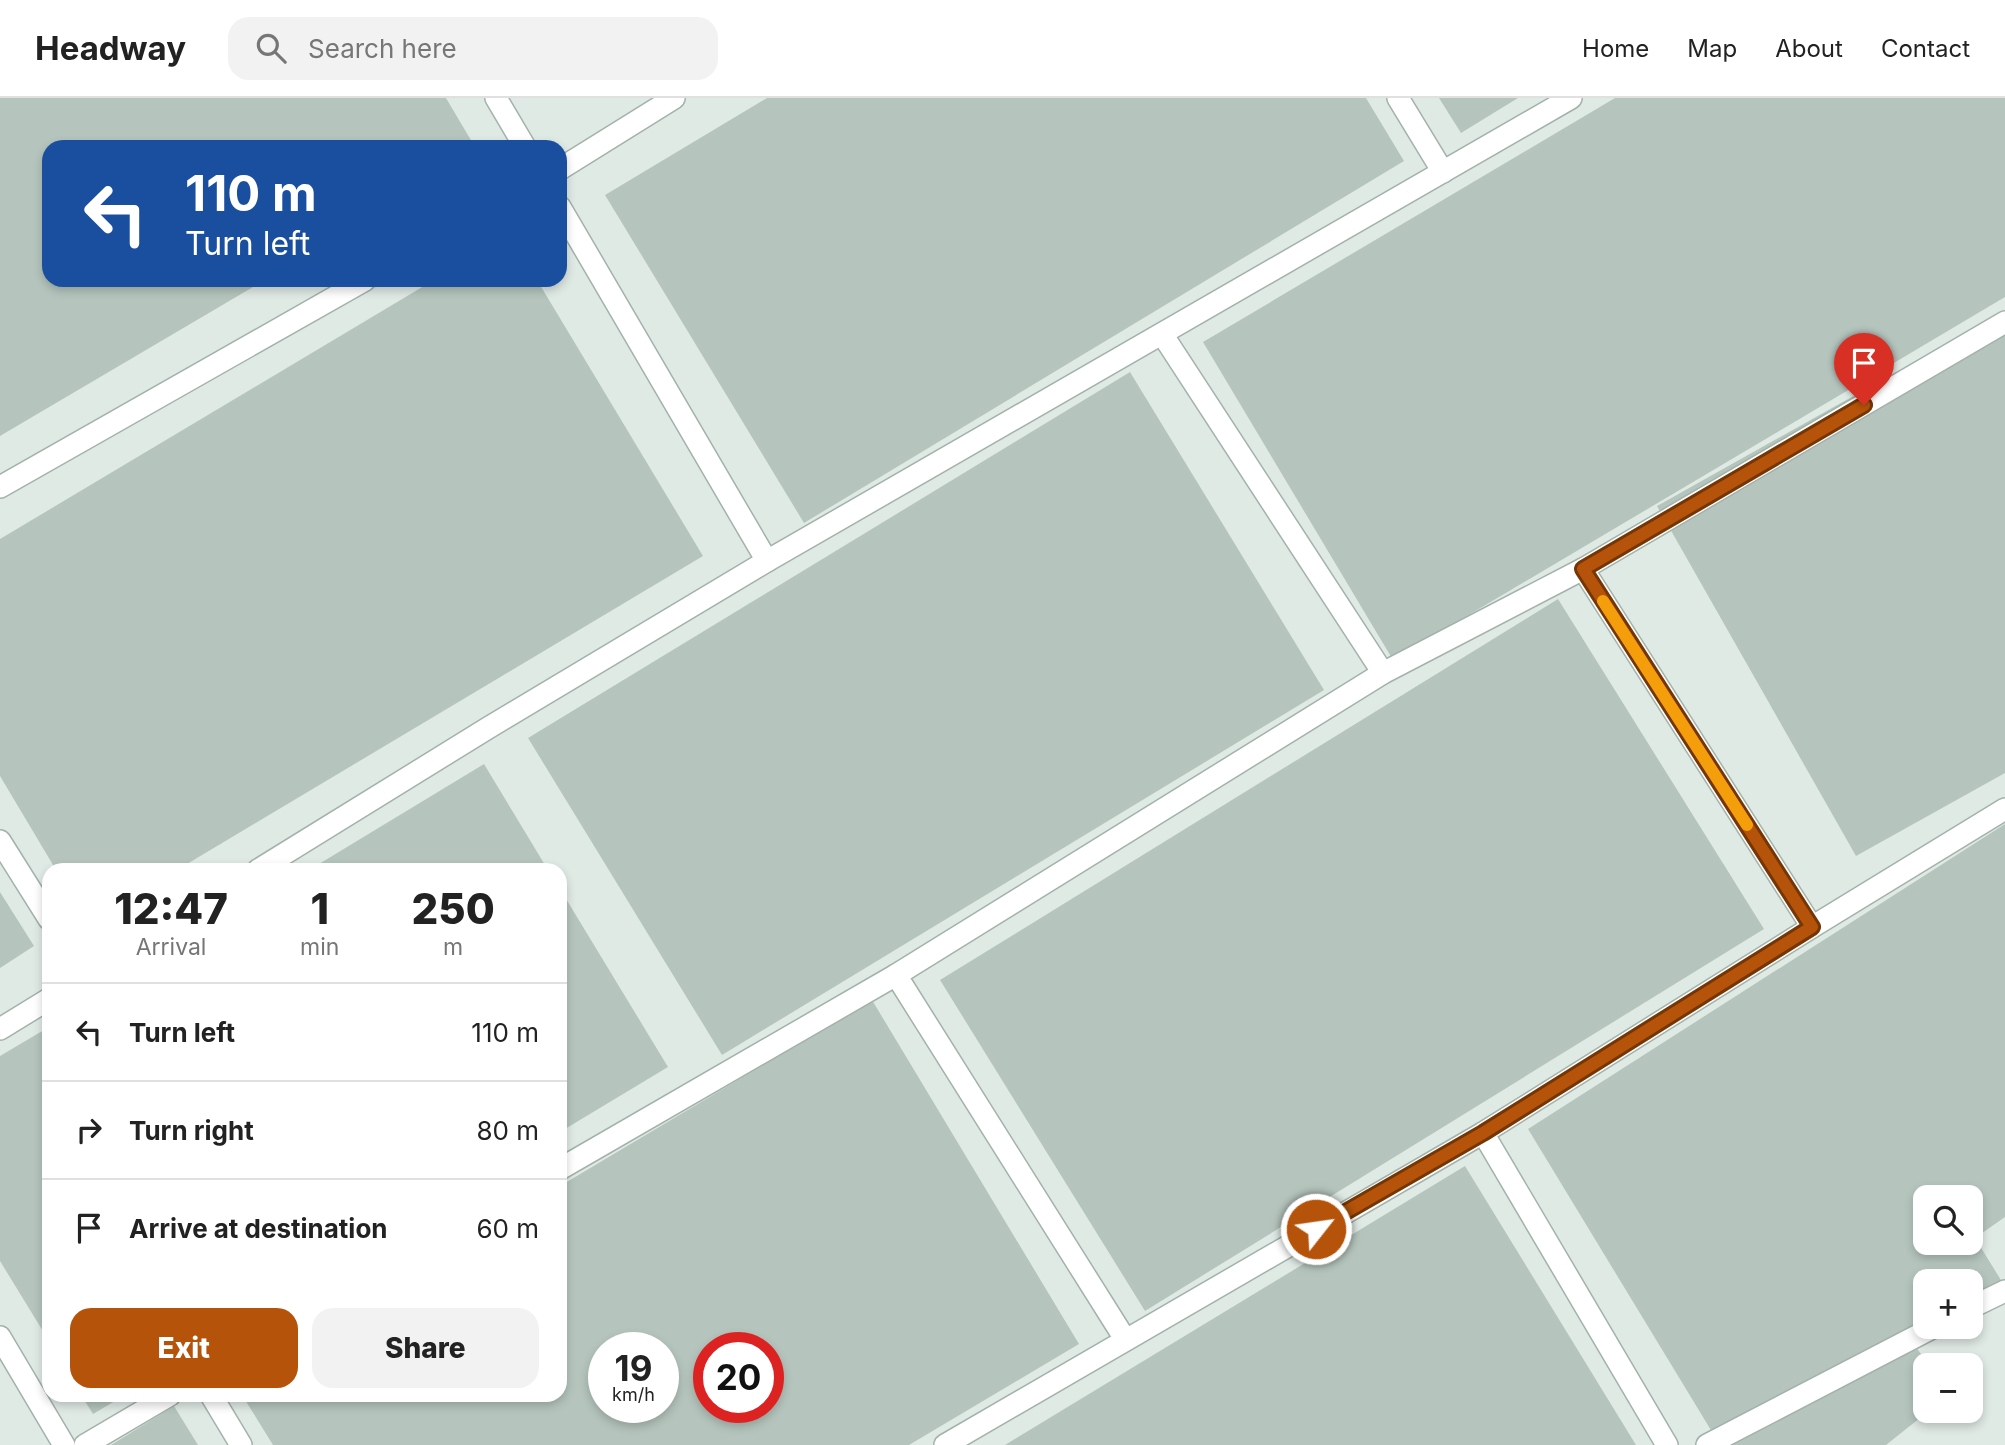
<!DOCTYPE html>
<meta charset="utf-8">
<style>
:root{--surface:#fff;--page:#f2f2f2;--text:#222;--muted:#767676;--line:#e0e0e0;--accent:#b45309}
body{margin:0;font-family:Inter,sans-serif;background:var(--page);color:var(--text);height:100vh;display:flex;flex-direction:column;font-size:26px;white-space:nowrap}
*{box-sizing:border-box;margin:0}
p{font-size:23px;color:var(--muted)}
.icon{flex:none;width:38px;height:38px;fill:none;stroke:currentColor;stroke-width:2;stroke-linecap:round;stroke-linejoin:round}
.map{position:relative;flex:1;overflow:hidden}
.sheet{position:absolute;left:42px;top:765px;width:525px;height:539px;display:flex;flex-direction:column;background:var(--surface);border-radius:21px;box-shadow:0 4px 10px #0003}
.sheet>*{flex:none}
.hud{position:absolute;left:42px;top:42px;width:525px;height:147px;border-radius:21px;box-shadow:0 4px 10px #0003;background:#1a4fa0;color:#fff;overflow:hidden}
.buttons{position:absolute;left:1913px;top:1087px;display:grid;gap:14px}
.buttons a{display:grid;place-items:center;width:70px;height:70px;border-radius:14px;background:var(--surface);box-shadow:0 4px 10px #0003;font-size:35px}
.speed{position:absolute;left:588px;top:1234px;display:flex;gap:14px;font-size:35px;font-weight:700;text-align:center}
.speed>*{display:grid;place-content:center;width:91px;height:91px;border-radius:50%;background:var(--surface);box-shadow:0 4px 10px #0003;line-height:1}
.speed small{font-size:18px;font-weight:400}
.speed .limit{border:10px solid #d22;background:#fff;color:#111}
.pin{position:absolute;display:grid;place-items:center;width:60px;height:60px;color:#fff;margin:-72px -30px;border-radius:50% 50% 50% 0;rotate:-45deg;box-shadow:0 0 7px #0007}
.pin .icon{rotate:45deg}
.me{position:absolute;width:77px;margin:-38px;rotate:60deg;stroke-linejoin:round;filter:drop-shadow(0 0 5px #0008)}
.turn{display:flex;align-items:center;gap:24px;height:147px;padding:0 28px;font-size:32px}
.turn .icon{width:91px;height:91px;stroke-width:2.5}
.turn b{display:block;font-size:49px;line-height:60px}
.eta{display:flex;justify-content:space-evenly;align-items:center;height:119px;text-align:center}
.eta b{font-size:42px;font-weight:800;line-height:49px}
.cta{display:flex;gap:14px;margin-top:auto;padding:14px 28px}
.cta a{flex:1;height:80px;border-radius:21px;background:var(--accent);color:#fff;font-size:28px;font-weight:800;line-height:80px;text-align:center}
.cta a+a{background:var(--page);color:var(--text)}
ul{padding:0;list-style:none}
li{display:flex;align-items:center;gap:21px;height:98px;padding:0 28px;border-top:2px solid var(--line)}
li div{flex:1}
li b{display:block;font-size:26px}
li em{font-style:normal}
header{display:flex;align-items:center;gap:42px;box-sizing:border-box;height:98px;padding:0 35px;background:var(--surface);border-bottom:2px solid var(--line)}
header strong{font-size:33px}
nav{display:flex;gap:38px;margin-inline-start:auto;font-size:24px}
.search{width:490px;height:63px;background:var(--page);display:flex;align-items:center;gap:18px;box-sizing:border-box;padding:0 24px;border-radius:21px;color:var(--muted);font-size:26px}
.map>svg:first-child{display:block}
.building{fill:#b5c5bd;fill-rule:evenodd}
.lines{fill:none;stroke-linecap:round;stroke-linejoin:round}
.minor-casing{stroke:#a3b2ab;stroke-width:24}
.minor{stroke:#fff;stroke-width:21}
.route-casing{stroke:#753606;stroke-width:18}
.route{stroke:#b45309;stroke-width:12}
.slow{stroke:#f59e0b;stroke-width:12}
</style>
<header>
<strong>Headway</strong>
<div class="search"><svg class="icon" aria-label="search" viewBox="0 0 24 24"><circle cx="10" cy="10" r="6"/><path d="M15 15l6 6"/></svg>Search here</div>
<nav><a>Home</a><a>Map</a><a>About</a><a>Contact</a></nav>
</header>
<div class="map">
<svg width="2005" height="1347" viewBox="0 0 2005 1347">
<rect width="100%" height="100%" fill="#e0eae5"/>
<!-- building -->
<g class="building">
<path d="M0 0H446L475 49H49V182H265L0 338Z"/>
<path d="M767 0H1366L1404 63 804 425 605 97Z"/>
<path d="M1439 0H1518L1461 35Z"/>
<path d="M1615 0H2005V199L1393 562 1203 244Z"/>
<path d="M434 182H537L703 458 177 772H56L0 678V441Z"/>
<path d="M2005 213V675L1856 758 1657 408Z"/>
<path d="M1130 274 1324 592 722 957 528 640Z"/>
<path d="M1558 501 1764 831 1145 1213 940 882Z"/>
<path d="M484 666 548 772H309Z"/>
<path d="M2005 726V1119L1975 1140 2004 1187 1970 1208V1183H1925V1228L1913 1244 1928 1267H1925V1312H1930L1886 1347H1720L1528 1031ZM1925 1099H1970V1144H1925Z"/>
<path d="M560 791 668 969 560 1034Z"/>
<path d="M0 794 34 848 0 870Z"/>
<path d="M872 902 1079 1246 909 1347H273L242 1297H560V1088ZM604 1250H663V1309H604ZM709 1250H768V1309H709Z"/>
<path d="M49 929V1243L0 1163V958Z"/>
<path d="M1465 1068 1636 1347H1005Z"/>
<path d="M81 1297H125L93 1316Z"/>
<path d="M174 1308 198 1347H111Z"/>
</g>
<g class="lines">
<!-- minor casing -->
<g class="minor-casing">
<g id="minor">
<path d="M496 0 525 49"/>
<path d="M1398 0 1443 74"/>
<path d="M560 71 674 0"/>
<path d="M560 109 767 463"/>
<path d="M1162 236 1383 575"/>
<path d="M0 389 365 182"/>
<path d="M1583 471 2005 224"/>
<path d="M0 743 49 821"/>
<path d="M258 772 488 630 767 463 1571 0"/>
<path d="M1812 829 2005 711"/>
<path d="M896 877 1125 1241"/>
<path d="M0 931 49 901"/>
<path d="M1483 1035 1667 1347"/>
<path d="M560 1071 896 877 1383 575 1583 471 1812 829 1483 1035 945 1347"/>
<path d="M1970 1210 2005 1193"/>
<path d="M0 1239 64 1347"/>
<path d="M211 1297 241 1347"/>
<path d="M85 1347 170 1297"/>
<path d="M1707 1347 1936 1228"/>
</g>
</g>
<!-- minor -->
<use href="#minor" class="minor"/>
</g>
<g class="lines">
<!-- route casing -->
<g class="route-casing">
<path id="route" d="M1316 1131 1483 1035 1812 829 1583 471 1864 307"/>
</g>
<!-- route -->
<use href="#route" class="route"/>
<!-- slow -->
<path class="slow" d="M1603 503 1747 727"/>
</g>
</svg>
<div class="buttons">
<a><svg class="icon" aria-label="search" viewBox="0 0 24 24"><circle cx="10" cy="10" r="6"/><path d="M15 15l6 6"/></svg></a>
<a>+</a>
<a>−</a>
</div>
<div class="speed"><div>19<small>km/h</small></div><div class="limit">20</div></div>
<div class="pin" style="left:1864px;top:307px;background:#d93025"><svg class="icon" aria-label="arrive" viewBox="0 0 24 24"><path d="M6 21V4h12l-3 4 3 4H6"/></svg></div>
<svg class="me" style="left:1316px;top:1131px" viewBox="-20 -20 40 40"><circle r="17" fill="#b45309" stroke="#fff" stroke-width="3"/><path d="M0-11L8 9 0 5-8 9z" fill="#fff"/></svg>
<div class="hud">
<div class="turn"><svg class="icon" aria-label="left" viewBox="0 0 24 24"><path d="M17 20v-9H6M10 6l-5 5 5 5"/></svg><div><b>110 m</b>Turn left</div></div>
</div>
<section class="sheet">
<div class="eta">
<div><b>12:47</b><p>Arrival</p></div>
<div><b>1</b><p>min</p></div>
<div><b>250</b><p>m</p></div>
</div>
<ul>
<li><svg class="icon" aria-label="left" viewBox="0 0 24 24"><path d="M17 20v-9H6M10 6l-5 5 5 5"/></svg><div><b>Turn left</b></div><em>110 m</em></li>
<li><svg class="icon" aria-label="right" viewBox="0 0 24 24"><path d="M7 20v-9h11M14 6l5 5-5 5"/></svg><div><b>Turn right</b></div><em>80 m</em></li>
<li><svg class="icon" aria-label="arrive" viewBox="0 0 24 24"><path d="M6 21V4h12l-3 4 3 4H6"/></svg><div><b>Arrive at destination</b></div><em>60 m</em></li>
</ul>
<div class="cta"><a>Exit</a><a>Share</a></div>
</section>
</div>
